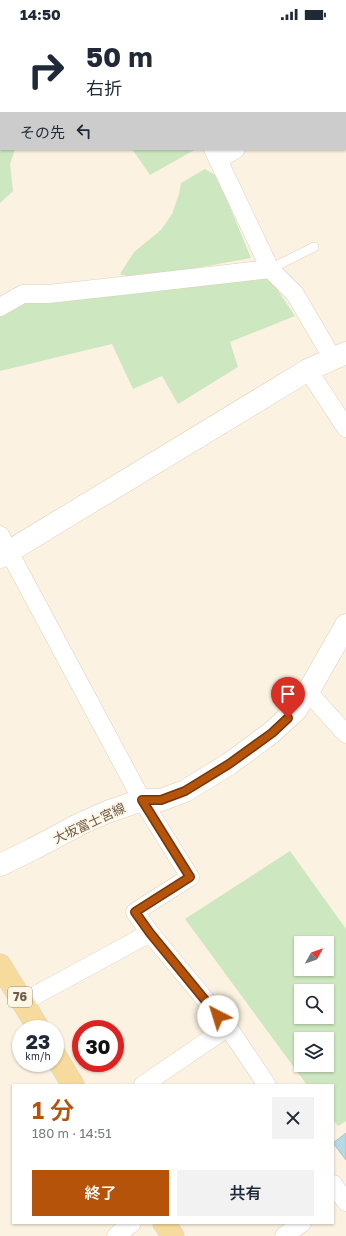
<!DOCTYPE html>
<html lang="ja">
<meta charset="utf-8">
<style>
:root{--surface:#fff;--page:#f2f2f3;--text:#1f2937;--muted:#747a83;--accent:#b45309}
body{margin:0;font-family:"Golos Text","Noto Sans JP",sans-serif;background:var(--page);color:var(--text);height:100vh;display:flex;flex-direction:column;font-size:15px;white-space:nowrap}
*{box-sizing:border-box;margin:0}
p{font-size:13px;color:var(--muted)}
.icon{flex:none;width:22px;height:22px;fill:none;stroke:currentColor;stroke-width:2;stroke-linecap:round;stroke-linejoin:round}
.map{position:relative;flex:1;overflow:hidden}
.sheet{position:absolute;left:12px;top:1056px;width:322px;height:140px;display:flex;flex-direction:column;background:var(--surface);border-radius:0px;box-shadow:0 1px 3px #0004}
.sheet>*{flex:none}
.hud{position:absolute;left:0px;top:0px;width:346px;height:122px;box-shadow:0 1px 3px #0004;background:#fff;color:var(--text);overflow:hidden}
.needle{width:26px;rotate:50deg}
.controls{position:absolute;left:294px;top:908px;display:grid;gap:8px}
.controls a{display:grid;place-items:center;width:40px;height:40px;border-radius:0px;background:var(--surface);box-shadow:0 1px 3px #0004;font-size:20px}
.speed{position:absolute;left:12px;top:992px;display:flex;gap:8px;font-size:20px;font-weight:700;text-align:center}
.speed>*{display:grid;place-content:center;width:52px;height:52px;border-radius:50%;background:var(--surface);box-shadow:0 1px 3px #0004;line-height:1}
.speed small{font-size:10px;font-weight:400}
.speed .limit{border:6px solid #d22;background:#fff;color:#111}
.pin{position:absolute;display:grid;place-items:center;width:34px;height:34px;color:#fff;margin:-41px -17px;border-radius:50% 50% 50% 0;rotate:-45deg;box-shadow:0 0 4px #0007}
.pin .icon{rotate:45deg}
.me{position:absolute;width:44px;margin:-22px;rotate:320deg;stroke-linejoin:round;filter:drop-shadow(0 0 3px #0008)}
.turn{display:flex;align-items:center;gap:14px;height:84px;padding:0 20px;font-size:18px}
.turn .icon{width:52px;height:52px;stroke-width:2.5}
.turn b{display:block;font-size:28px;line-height:34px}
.then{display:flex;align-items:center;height:38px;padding:0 20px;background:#0003;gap:8px;font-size:15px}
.round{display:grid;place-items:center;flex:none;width:42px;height:42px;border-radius:0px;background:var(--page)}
.head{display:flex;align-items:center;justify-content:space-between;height:68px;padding:0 20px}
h1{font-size:24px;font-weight:600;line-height:30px;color:var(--accent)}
.primary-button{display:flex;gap:8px;margin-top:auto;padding:8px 20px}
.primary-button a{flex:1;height:46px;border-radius:0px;background:var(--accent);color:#fff;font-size:16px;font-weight:600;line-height:46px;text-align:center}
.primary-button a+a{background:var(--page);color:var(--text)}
.status{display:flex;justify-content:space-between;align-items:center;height:28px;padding:0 20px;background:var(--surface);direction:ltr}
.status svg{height:11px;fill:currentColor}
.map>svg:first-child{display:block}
.green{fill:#cde7c0;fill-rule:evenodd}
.water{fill:#b7d9e3;stroke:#9ec7d4}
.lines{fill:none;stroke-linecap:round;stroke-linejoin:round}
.lane-casing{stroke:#decfbd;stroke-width:10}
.street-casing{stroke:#decfbd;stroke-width:19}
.secondary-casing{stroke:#e0ceb9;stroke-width:23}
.primary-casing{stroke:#dad4d0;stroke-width:23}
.lane{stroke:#fff;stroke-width:9}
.street{stroke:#fff;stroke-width:18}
.secondary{stroke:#fff;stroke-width:22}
.primary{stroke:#f7db9c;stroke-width:22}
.route-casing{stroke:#753606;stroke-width:10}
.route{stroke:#b45309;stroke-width:7}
.labels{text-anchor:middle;stroke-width:4;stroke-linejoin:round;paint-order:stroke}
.shield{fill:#fef6e6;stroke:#9b8978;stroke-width:1}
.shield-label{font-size:12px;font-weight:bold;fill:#705a49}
.street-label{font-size:13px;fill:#705a49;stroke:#fef6e6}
</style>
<div class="status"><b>14:50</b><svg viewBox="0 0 49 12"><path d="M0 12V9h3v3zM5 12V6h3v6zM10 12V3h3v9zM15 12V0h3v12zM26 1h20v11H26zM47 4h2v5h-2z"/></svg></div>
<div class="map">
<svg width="346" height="1208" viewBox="0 0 346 1208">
<rect width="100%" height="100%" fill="#fbf2e1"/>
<!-- green -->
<g class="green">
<path d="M0 17 1 121H15L10 136 13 163 0 175Z"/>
<path d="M132 121H196L150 147Z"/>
<path d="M205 141 217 148 251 230 163 246 127 248 120 246 134 224 161 202 172 186 179 166 181 155Z"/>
<path d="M267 246 295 288 230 314 238 339 178 376 162 348 133 361 112 316 0 343V287L23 274Z"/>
<path d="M290 823 346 901V1093L338 1098 333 1092V1057H307L185 891ZM301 915H327V941H301ZM301 963H327V989H301ZM301 1011H327V1037H301Z"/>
</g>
<!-- water -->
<path class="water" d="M346 1105V1132L333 1115Z"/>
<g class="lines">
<!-- lane casing -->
<g class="lane-casing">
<path id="lane" d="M270 241 314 219"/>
</g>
<!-- street casing -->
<g class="street-casing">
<g id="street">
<path d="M152 0V1"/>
<path d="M345 54H346"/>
<path d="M345 105 346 106"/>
<path d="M213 121 270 241 295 266 333 331"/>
<path d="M218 132 236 121"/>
<path d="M0 279 23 266H48L130 257 270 241"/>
<path d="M308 342 346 400"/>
<path d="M0 507 142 772 190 849 135 884 150 905 228 999 267 1057"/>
<path d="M308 664 346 706"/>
<path d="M23 974 150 905"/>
<path d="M143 1057 228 999"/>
<path d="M333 1156 346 1174"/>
<path d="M116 1208 132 1195"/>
<path d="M284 1208 302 1195"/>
</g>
</g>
<!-- secondary casing -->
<g class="secondary-casing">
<g id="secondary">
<path d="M0 529 308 342 346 325"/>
<path d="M0 837 33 821 82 795 107 784 142 772H161L185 763 229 736 271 705 296 682 308 664 346 597"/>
</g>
</g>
<!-- primary casing -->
<g class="primary-casing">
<g id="primary">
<path d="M0 937 39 1001"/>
<path d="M55 1027 73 1057"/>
<path d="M164 1195 173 1208"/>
</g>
</g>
<!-- lane -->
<use href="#lane" class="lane"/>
<!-- street -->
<use href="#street" class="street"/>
<!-- secondary -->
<use href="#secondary" class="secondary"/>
<!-- primary -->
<use href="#primary" class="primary"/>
</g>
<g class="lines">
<!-- route casing -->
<g class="route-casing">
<path id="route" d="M218 988 150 905 135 884 190 849 142 772H161L185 763 229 736 272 705 288 690"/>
</g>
<!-- route -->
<use href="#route" class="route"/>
</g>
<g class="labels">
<!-- shield labels -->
<rect class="shield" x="8" y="959" width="24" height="20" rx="3"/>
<g class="shield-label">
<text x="20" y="973">76</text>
</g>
<!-- street labels -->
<g class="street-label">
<text transform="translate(89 795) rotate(-25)" y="5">大坂富士宮線</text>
</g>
</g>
</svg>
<div class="controls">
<a><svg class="needle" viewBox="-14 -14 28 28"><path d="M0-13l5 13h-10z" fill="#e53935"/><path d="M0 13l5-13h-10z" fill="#747a83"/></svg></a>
<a><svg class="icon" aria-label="search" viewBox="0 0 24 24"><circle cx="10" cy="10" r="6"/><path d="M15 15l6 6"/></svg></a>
<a><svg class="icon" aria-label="layers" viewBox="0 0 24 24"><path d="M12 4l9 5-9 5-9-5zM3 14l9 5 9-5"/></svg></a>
</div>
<div class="speed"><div>23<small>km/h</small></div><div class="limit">30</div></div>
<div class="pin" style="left:288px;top:690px;background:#d93025"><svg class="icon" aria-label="arrive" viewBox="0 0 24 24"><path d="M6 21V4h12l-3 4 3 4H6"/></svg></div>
<svg class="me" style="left:218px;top:988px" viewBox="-20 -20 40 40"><circle r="19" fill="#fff"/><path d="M0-13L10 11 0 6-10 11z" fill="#b45309"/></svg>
<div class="hud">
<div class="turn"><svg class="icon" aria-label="right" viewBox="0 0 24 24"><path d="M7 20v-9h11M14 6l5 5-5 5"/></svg><div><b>50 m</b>右折</div></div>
<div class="then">その先<svg class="icon" aria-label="left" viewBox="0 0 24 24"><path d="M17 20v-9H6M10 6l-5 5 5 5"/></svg></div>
</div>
<section class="sheet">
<div class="head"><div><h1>1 分</h1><p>180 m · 14:51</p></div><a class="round"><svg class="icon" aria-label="close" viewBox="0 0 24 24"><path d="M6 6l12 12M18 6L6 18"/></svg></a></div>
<div class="primary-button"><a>終了</a><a>共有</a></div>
</section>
</div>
